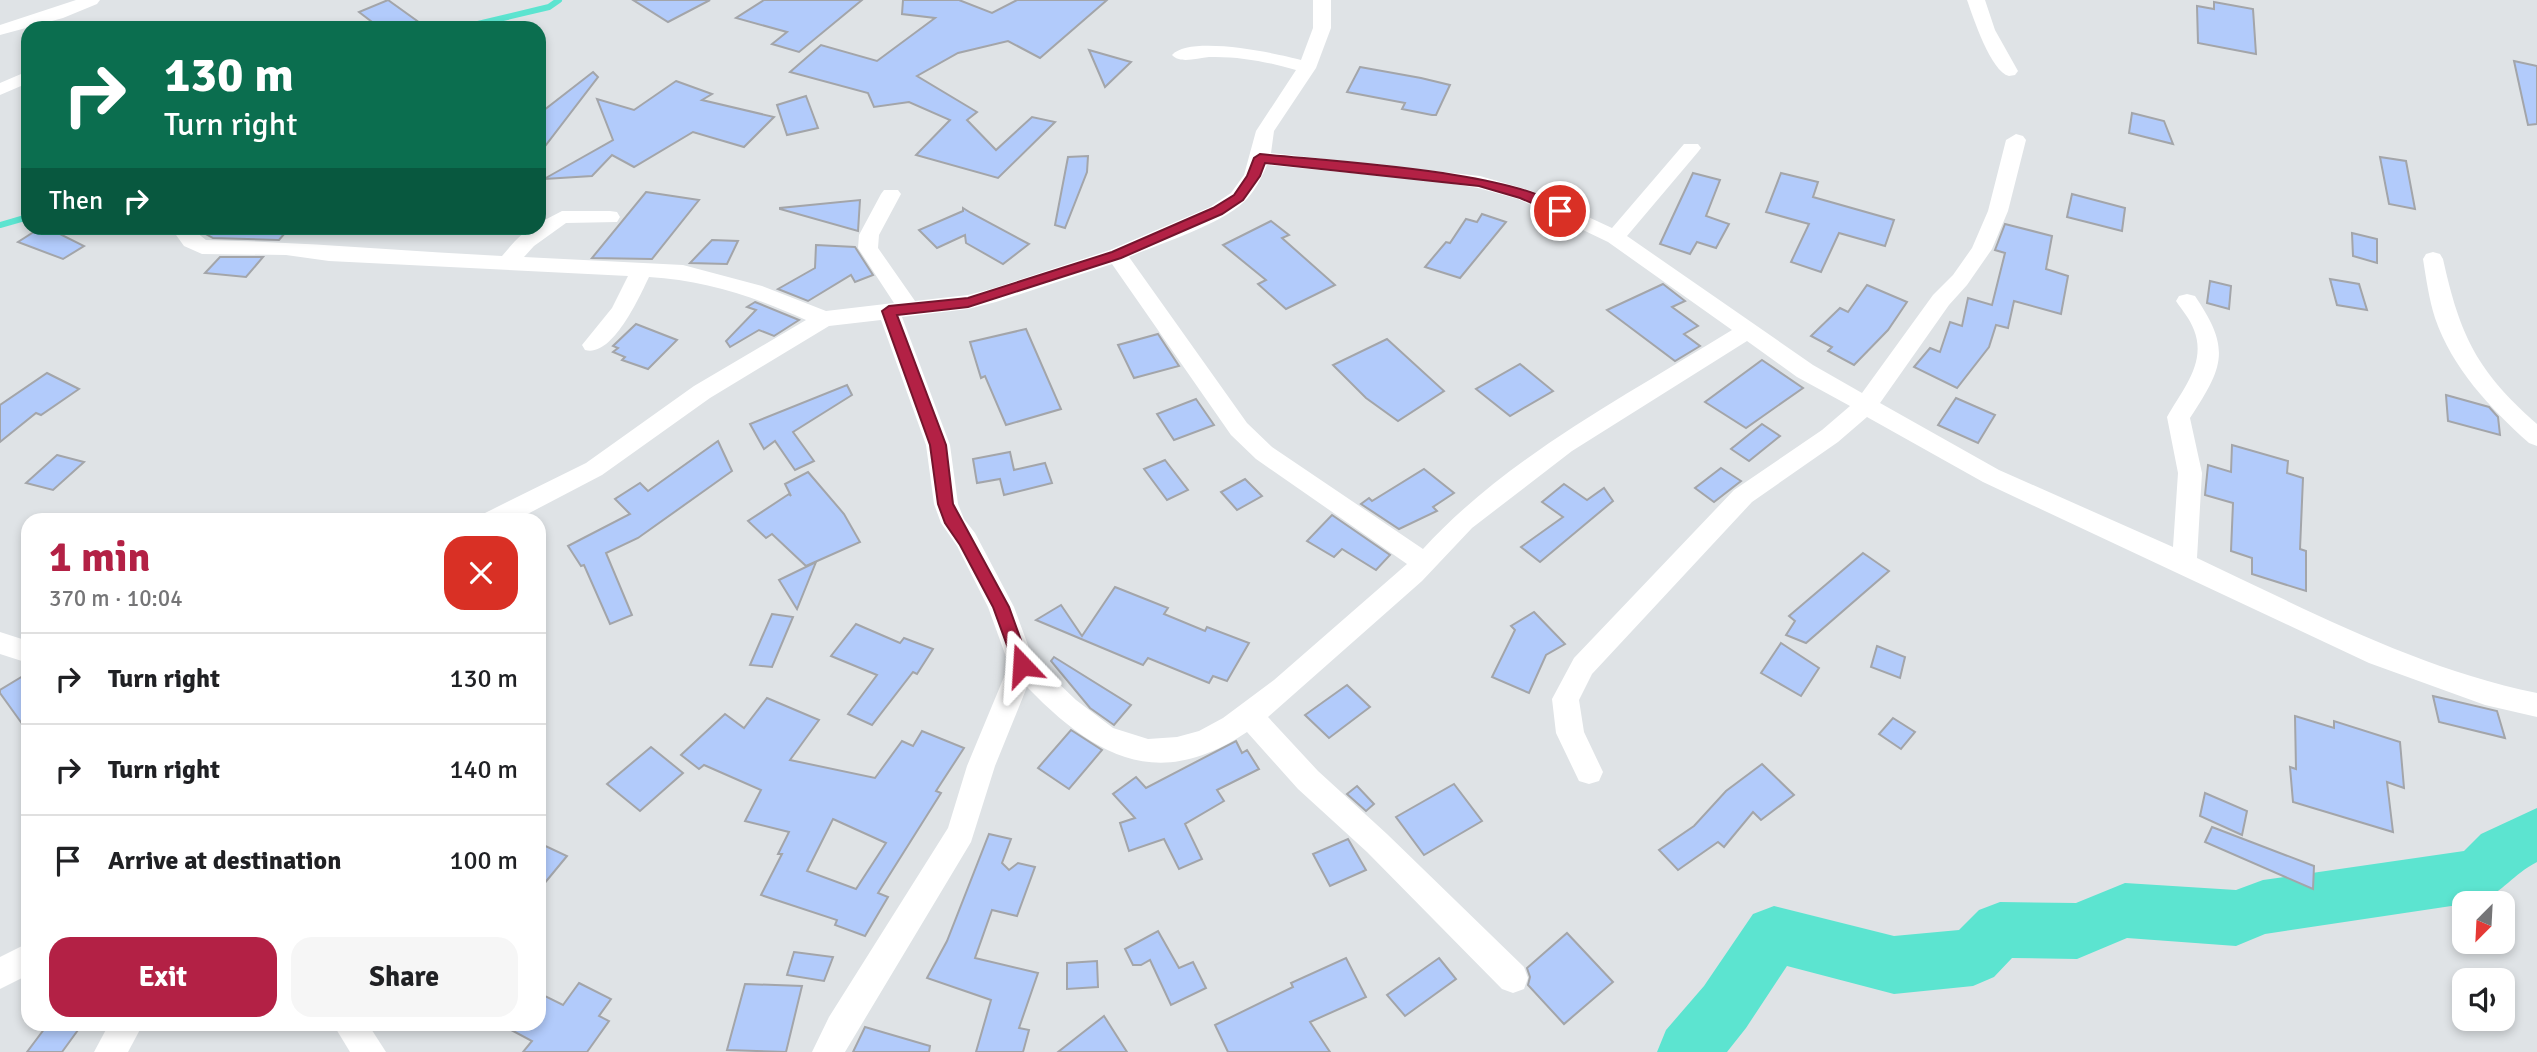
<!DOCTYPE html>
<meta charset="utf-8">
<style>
:root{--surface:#fff;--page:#f6f6f6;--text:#202124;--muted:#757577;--line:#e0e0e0;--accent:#b32145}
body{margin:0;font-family:Signika,sans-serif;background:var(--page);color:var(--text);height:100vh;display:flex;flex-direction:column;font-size:26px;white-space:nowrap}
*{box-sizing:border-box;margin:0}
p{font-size:23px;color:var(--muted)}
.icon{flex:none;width:38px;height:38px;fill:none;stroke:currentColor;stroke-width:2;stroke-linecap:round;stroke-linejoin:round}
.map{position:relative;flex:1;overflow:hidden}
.sheet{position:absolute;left:21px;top:513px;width:525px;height:518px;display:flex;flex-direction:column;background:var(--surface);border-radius:21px;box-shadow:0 4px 10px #0003}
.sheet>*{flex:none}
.top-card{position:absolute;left:21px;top:21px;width:525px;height:214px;border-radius:21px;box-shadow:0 4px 10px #0003;background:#0b6e4f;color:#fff;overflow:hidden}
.needle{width:46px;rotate:204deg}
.controls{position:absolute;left:2452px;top:891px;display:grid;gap:14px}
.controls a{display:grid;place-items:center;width:63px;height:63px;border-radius:14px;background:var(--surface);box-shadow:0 4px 10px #0003;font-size:35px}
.pin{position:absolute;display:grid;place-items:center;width:60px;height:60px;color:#fff;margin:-30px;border:4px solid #fff;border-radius:50%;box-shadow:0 2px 7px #0007}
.me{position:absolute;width:77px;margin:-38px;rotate:340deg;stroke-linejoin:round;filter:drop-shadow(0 0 5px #0008)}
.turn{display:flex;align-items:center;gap:24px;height:147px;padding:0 28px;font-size:32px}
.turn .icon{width:91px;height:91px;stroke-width:2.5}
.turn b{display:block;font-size:49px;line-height:60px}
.then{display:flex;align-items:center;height:66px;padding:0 28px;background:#0003;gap:14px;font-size:26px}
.round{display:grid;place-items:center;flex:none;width:74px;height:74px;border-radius:21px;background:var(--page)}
.overview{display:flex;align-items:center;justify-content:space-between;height:119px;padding:0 28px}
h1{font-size:42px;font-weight:800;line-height:52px;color:var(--accent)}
.primary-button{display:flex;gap:14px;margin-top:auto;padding:14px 28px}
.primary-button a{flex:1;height:80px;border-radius:21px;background:var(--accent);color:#fff;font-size:28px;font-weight:800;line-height:80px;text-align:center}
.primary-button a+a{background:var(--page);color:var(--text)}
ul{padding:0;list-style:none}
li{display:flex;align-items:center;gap:21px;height:91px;padding:0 28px;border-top:2px solid var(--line)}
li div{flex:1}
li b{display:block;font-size:26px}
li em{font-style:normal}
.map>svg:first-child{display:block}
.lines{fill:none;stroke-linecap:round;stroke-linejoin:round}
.stream{stroke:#5ce4d0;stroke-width:6}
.river{fill:#5ce4d0;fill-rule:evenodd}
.building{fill:#b2cbfb;stroke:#a3a5a9;stroke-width:2;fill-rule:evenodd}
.minor{fill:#fff;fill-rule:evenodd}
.route{fill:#b32145;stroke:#74152d;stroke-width:2}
</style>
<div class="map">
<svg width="2537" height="1052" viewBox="0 0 2537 1052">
<rect width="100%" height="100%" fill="#dfe3e6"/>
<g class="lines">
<!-- stream -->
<g class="stream">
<path d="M461 28 549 7 559 0"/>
<path d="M0 225 28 217"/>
</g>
<!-- river -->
<path class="river" d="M2537 808V862C2512 875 2505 891 2478 902L2265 934 2236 946 2127 938 2077 959 2012 958 1994 977 1973 986 1894 994 1787 966 1746 1028 1727 1052H1657L1666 1030 1704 986 1753 914 1774 906 1894 936 1959 930 1979 910 2000 902 2076 903 2125 883 2236 890 2263 880 2464 851 2481 834Z"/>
</g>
<!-- building -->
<g class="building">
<path d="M388 0 427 28H380L359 12Z"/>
<path d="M633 0H710L668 22Z"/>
<path d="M764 0H862L799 52 772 44 787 32 736 18Z"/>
<path d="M903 0H959L992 13 1017 0H1107L1040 58 1008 41 958 53 917 76 977 112 967 120 996 150 1032 117 1055 122 998 178 916 155 950 120 909 102 874 107 868 93 790 72 821 45 877 61 935 18 902 14Z"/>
<path d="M2214 2 2253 9 2256 54 2198 43 2197 6 2214 9Z"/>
<path d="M1089 50 1131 62 1105 87Z"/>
<path d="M2514 61 2537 66V124L2528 125Z"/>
<path d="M1360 67 1421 78 1450 85 1436 115H1432L1402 109 1405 103 1347 92Z"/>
<path d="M593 72 598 77 539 154V114Z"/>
<path d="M676 81 712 94 702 100 774 117 744 147 693 132 634 167 612 155 592 176 544 179 613 140 597 99 634 110Z"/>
<path d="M806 96 818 128 787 135 777 105Z"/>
<path d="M2132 113 2164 121 2173 144 2129 133Z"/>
<path d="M1088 156 1087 172 1065 228 1055 225 1068 157Z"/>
<path d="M2380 157 2406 161 2415 209 2389 204Z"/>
<path d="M1693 173 1720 180 1706 216 1729 224 1716 248 1697 242 1690 254 1660 244Z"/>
<path d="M1781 173 1818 182 1813 197 1894 220 1885 246 1839 233 1821 272 1791 262 1809 224 1766 212Z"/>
<path d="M646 192 699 200 652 259 592 258Z"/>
<path d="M2072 194 2125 208 2122 231 2067 217Z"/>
<path d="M860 200 858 231 780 209V208Z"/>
<path d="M963 208 971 213 1029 244 1003 264 966 243 965 235 937 248 919 230 963 211Z"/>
<path d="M1482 214 1506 222 1460 278 1425 267 1446 242 1450 243 1466 219 1477 222Z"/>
<path d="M1271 221 1289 235 1282 238 1335 285 1286 309 1258 284 1266 280 1223 245Z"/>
<path d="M2005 224 2052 236 2046 269 2068 276 2061 314 2014 301 2008 328 1996 325 1989 347 1957 388 1914 367 1930 348 1940 352 1950 322 1962 326 1968 298 1992 305 2005 253 1995 250Z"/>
<path d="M40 228H48L84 246 63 259 18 242Z"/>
<path d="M195 228H269L285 233 279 240 213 238Z"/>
<path d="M2352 233 2377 239V263L2353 256Z"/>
<path d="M712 240 738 241 727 264 690 263Z"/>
<path d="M816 245 855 247 873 275 855 282 851 275 808 301 778 289 815 268Z"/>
<path d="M220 257H263L246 277 205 273Z"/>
<path d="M2330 279 2359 284 2367 310 2337 305Z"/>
<path d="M2210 281 2231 286 2229 309 2207 303Z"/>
<path d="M1663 284 1685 301 1672 307 1698 326 1684 334 1700 346 1675 361 1607 310Z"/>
<path d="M1867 285 1907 302 1888 330 1854 365 1828 351 1832 347 1811 336 1840 308 1848 312Z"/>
<path d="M755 302 799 320 774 336 759 330 730 347 726 341 756 310 747 307Z"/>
<path d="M636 324 677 340 648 369 622 360 625 357 613 352 618 348 613 346Z"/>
<path d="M1026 329 1061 409 1006 425 985 376 981 378 970 342Z"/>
<path d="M1158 334 1179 366 1134 378 1118 345Z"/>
<path d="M1387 339 1444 391 1398 421 1366 398 1333 365Z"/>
<path d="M1762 360 1803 388 1746 428 1705 402Z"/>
<path d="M1520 364 1553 391 1510 416 1476 389Z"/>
<path d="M47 373 79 389 41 415 36 413 0 442V405Z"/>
<path d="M847 385 852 395 793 432 814 461 795 470 775 441 764 449 750 424Z"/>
<path d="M2446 395 2489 407 2498 417 2500 435 2448 421Z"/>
<path d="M1956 398 1995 415 1978 443 1938 425Z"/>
<path d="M1196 399 1214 425 1174 440 1157 414Z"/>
<path d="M1762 424 1780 436 1749 461 1731 449Z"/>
<path d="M718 441 732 471 638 538 606 553 632 615 610 624 584 565 581 566 568 546 630 514 615 499 640 483 648 491Z"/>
<path d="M2232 445 2288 461 2287 473 2303 478 2300 549 2306 551V591L2252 574V558L2231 551 2233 503 2205 495 2208 465 2231 472Z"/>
<path d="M1010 452 1014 470 1045 463 1052 483 1004 495 1000 479 977 483 973 459Z"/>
<path d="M57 455 84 462 53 490 26 483Z"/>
<path d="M1165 460 1188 490 1167 500 1144 469Z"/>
<path d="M1721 468 1741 481 1714 502 1695 488Z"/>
<path d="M1424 469 1454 493 1433 507 1437 511 1399 529 1361 504 1369 498 1372 501Z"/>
<path d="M808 472 844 514 860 542 806 566 772 534 766 538 748 521 789 494 791 496 785 484Z"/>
<path d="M1245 479 1262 496 1237 510 1221 492Z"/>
<path d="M1564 484 1587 500 1604 488 1613 501 1540 562 1521 547 1563 517 1542 502Z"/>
<path d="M1332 515 1390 555 1376 570 1342 549 1334 557 1307 541Z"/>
<path d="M1863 553 1889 571 1806 643 1786 635 1795 621 1789 616Z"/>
<path d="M816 562 797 609 779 580Z"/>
<path d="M1115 587 1168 608 1164 614 1205 631 1207 627 1249 643 1227 681 1213 676 1209 683 1148 658 1143 665 1036 620 1061 605 1082 636Z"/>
<path d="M1534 612 1565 644 1546 655 1529 693 1492 677 1515 630 1511 626Z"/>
<path d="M772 614 793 617 772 667 750 665Z"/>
<path d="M856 624 900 643 904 638 933 649 917 674 913 672 872 725 848 714 877 675 831 656Z"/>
<path d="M1781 643 1819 668 1801 696 1761 673Z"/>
<path d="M1877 646 1905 657 1900 678 1871 667Z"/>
<path d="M1054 657 1131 705 1114 725 1090 708 1051 661Z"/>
<path d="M28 673V732L0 693V690Z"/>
<path d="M1347 685 1370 707 1329 738 1305 715Z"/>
<path d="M2433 696 2497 711 2505 738 2439 722Z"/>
<path d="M767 698 819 720 790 760 875 778 902 741 913 746 922 731 964 748 936 791 941 793 878 893 888 897 865 936 835 925 837 920 761 895 782 854H778L789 832 745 821 761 790 704 765 699 769 681 755 725 714 744 728ZM833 819 886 843 856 889 807 871Z"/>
<path d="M2295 716 2334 728V721L2400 742 2404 788 2387 782 2393 832 2293 802 2290 767 2296 769Z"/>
<path d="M1893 718 1915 732 1901 749 1879 734Z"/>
<path d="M1071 730 1102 750 1069 789 1038 768Z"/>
<path d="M1236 741 1242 753 1247 750 1259 769 1217 790 1224 801 1185 824 1202 859 1179 869 1164 839 1129 851 1120 823 1135 818 1113 794 1136 777 1146 788Z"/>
<path d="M651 747 683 773 640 811 607 784Z"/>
<path d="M1762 764 1794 795 1761 820 1753 812 1724 847 1718 842 1678 870 1659 850 1694 826 1726 791Z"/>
<path d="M1454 784 1482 821 1424 855 1396 817Z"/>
<path d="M1357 786 1374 804 1366 811 1347 794Z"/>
<path d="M2205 793 2247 811 2242 835 2200 816Z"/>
<path d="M2212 827 2314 866 2313 889 2205 842Z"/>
<path d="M989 834 1011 839 1002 863 1009 870 1018 863 1035 867 1017 916 992 910 975 958 1038 973 1019 1028 1029 1030 1023 1052H976L991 1000 927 978 947 941Z"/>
<path d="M1348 839 1366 870 1330 886 1313 854Z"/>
<path d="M539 843 567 856 539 890Z"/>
<path d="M1158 931 1179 968 1193 962 1206 988 1171 1005 1150 960 1141 965H1133L1125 949Z"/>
<path d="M1567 933 1613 982 1564 1024 1528 985 1530 977 1527 968Z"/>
<path d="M794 952 833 957 824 981 787 975Z"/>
<path d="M1346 958 1366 997 1310 1022 1330 1052H1228L1215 1025 1293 987 1291 983Z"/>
<path d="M1439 958 1456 979 1405 1016 1387 995Z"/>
<path d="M1097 961 1098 987 1067 989V963Z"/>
<path d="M579 983 611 999 599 1016 609 1021 587 1052H523L532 1041 500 1024H539V993L563 1005Z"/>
<path d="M745 984 802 986 786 1052 727 1050Z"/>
<path d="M1104 1016 1127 1052H1058Z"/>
<path d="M48 1024 78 1030 62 1052H27Z"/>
<path d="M865 1027 930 1046 929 1052H853Z"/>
</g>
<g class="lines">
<!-- minor -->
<g class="minor">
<path d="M76 0H100L97 4 63 18 0 35V25Z"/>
<path d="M1313 0H1331V28L1316 68 1274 131 1271 153 1480 176 1532 191 1612 228 1684 144H1698L1701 148 1698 152 1627 236 1813 365 1862 393 1933 295 1953 275 1972 248 1988 211 2006 140 2016 134 2023 136 2026 140 2008 211 1992 249 1967 285 1949 305 1880 403 1999 470 2173 547 2178 473 2167 417C2182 390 2207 363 2194 330 2190 319 2182 310 2176 301L2179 296 2187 294 2195 296C2231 349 2224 366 2190 418L2202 473 2197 558C2308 610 2416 668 2537 693V717L2485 705 2369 663 1983 482 1867 417 1838 442 1752 502 1592 674 1579 700 1584 732 1603 772 1599 781 1589 784 1579 781 1556 733 1552 699 1574 658 1734 490 1822 430 1850 406 1797 377 1747 341 1572 451 1472 528 1422 581 1268 717 1318 771 1387 834 1524 967 1528 978 1524 989 1513 993 1502 989 1367 852 1298 789 1247 732C1157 793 1093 755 1027 687L995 766 971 842 845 1052H812L829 1017 948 828 967 766 1009 665 988 607 957 546 941 523 934 504 926 445 881 320 829 326 710 398 602 475 516 520H482L485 513 586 463 694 386 806 320C755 297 705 280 649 277 639 298 612 358 585 350L582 345 612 308 628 276 329 261 286 255 202 254 184 246 171 228H191L206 240C305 242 403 251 502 256 512 245 523 228 539 228V223L562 211H610L617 212 620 217 617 222 566 223 534 246 524 257 683 265 762 286 826 311 894 303 858 248 859 235 881 194 884 190H898L901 194 879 235 878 248 915 301 968 295 991 289 1110 250 1210 207 1231 193 1244 175 1256 131 1296 70C1268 62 1239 56 1209 57 1197 58 1180 64 1172 55 1190 35 1276 53 1301 60L1313 28ZM1267 165 1435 181 1478 188 1518 199 1608 242 1732 330C1626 396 1508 456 1423 549L1272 447 1247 423 1129 257C1162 243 1219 225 1244 202 1254 193 1262 177 1267 165ZM1112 264 1231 435 1256 459 1407 564 1274 680 1223 718 1199 731 1177 737 1148 739 1113 728 1076 700 1033 659 1014 607 975 533 964 519 958 504 950 445 902 317 968 309 996 302Z"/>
<path d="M1967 0H1985L1995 30 2018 71 2015 75 2009 76C1991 72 1973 17 1967 0Z"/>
<path d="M28 71V83L0 95V83Z"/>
<path d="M2433 252 2440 254 2443 259C2460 336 2477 371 2537 424V446L2529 443C2490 408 2452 368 2435 318 2429 299 2426 278 2423 259L2426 254Z"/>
<path d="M0 632 28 641V663L0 654Z"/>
<path d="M28 943V975L0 989V957Z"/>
<path d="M109 1024H143L128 1052H94Z"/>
<path d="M333 1024H368L386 1052H350Z"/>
</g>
</g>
<!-- route -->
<path class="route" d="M1260 154C1322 161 1527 171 1566 211L1560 215 1555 213 1520 198 1479 186 1265 163 1260 176 1243 200 1222 214 1121 258 968 307 897 315 946 445 953 504 1009 607 1030 665 1028 670 1022 672 1016 670 993 607 960 545 945 523 938 504 930 445 882 311 889 306 968 298 1112 252 1213 208 1234 195 1247 176 1254 158Z"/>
</svg>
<div class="controls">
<a><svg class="needle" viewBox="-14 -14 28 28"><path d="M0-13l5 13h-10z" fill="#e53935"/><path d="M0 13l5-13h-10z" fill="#757577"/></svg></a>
<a><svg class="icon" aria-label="sound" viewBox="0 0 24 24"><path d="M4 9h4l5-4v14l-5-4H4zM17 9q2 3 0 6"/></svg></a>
</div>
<div class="pin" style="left:1560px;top:211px;background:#d93025"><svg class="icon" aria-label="arrive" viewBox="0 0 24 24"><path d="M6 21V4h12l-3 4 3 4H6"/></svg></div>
<svg class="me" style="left:1022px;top:665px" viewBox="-20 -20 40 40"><path d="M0-17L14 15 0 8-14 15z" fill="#b32145" stroke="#fff" stroke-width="4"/></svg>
<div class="top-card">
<div class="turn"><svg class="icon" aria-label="right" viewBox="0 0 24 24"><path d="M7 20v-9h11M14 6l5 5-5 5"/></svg><div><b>130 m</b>Turn right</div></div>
<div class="then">Then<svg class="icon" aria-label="right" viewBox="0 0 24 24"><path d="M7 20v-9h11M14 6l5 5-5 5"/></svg></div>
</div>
<section class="sheet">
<div class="overview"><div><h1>1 min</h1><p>370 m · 10:04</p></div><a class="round" style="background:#d93025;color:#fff"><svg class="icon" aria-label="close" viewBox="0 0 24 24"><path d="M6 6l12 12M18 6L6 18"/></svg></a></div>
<ul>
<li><svg class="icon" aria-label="right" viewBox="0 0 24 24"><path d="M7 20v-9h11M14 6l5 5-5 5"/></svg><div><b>Turn right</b></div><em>130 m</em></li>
<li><svg class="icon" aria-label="right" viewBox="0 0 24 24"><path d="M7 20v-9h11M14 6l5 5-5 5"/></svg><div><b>Turn right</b></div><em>140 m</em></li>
<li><svg class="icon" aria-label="arrive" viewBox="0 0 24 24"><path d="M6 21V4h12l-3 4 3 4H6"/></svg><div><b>Arrive at destination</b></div><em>100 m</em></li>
</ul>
<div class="primary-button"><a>Exit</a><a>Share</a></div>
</section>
</div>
